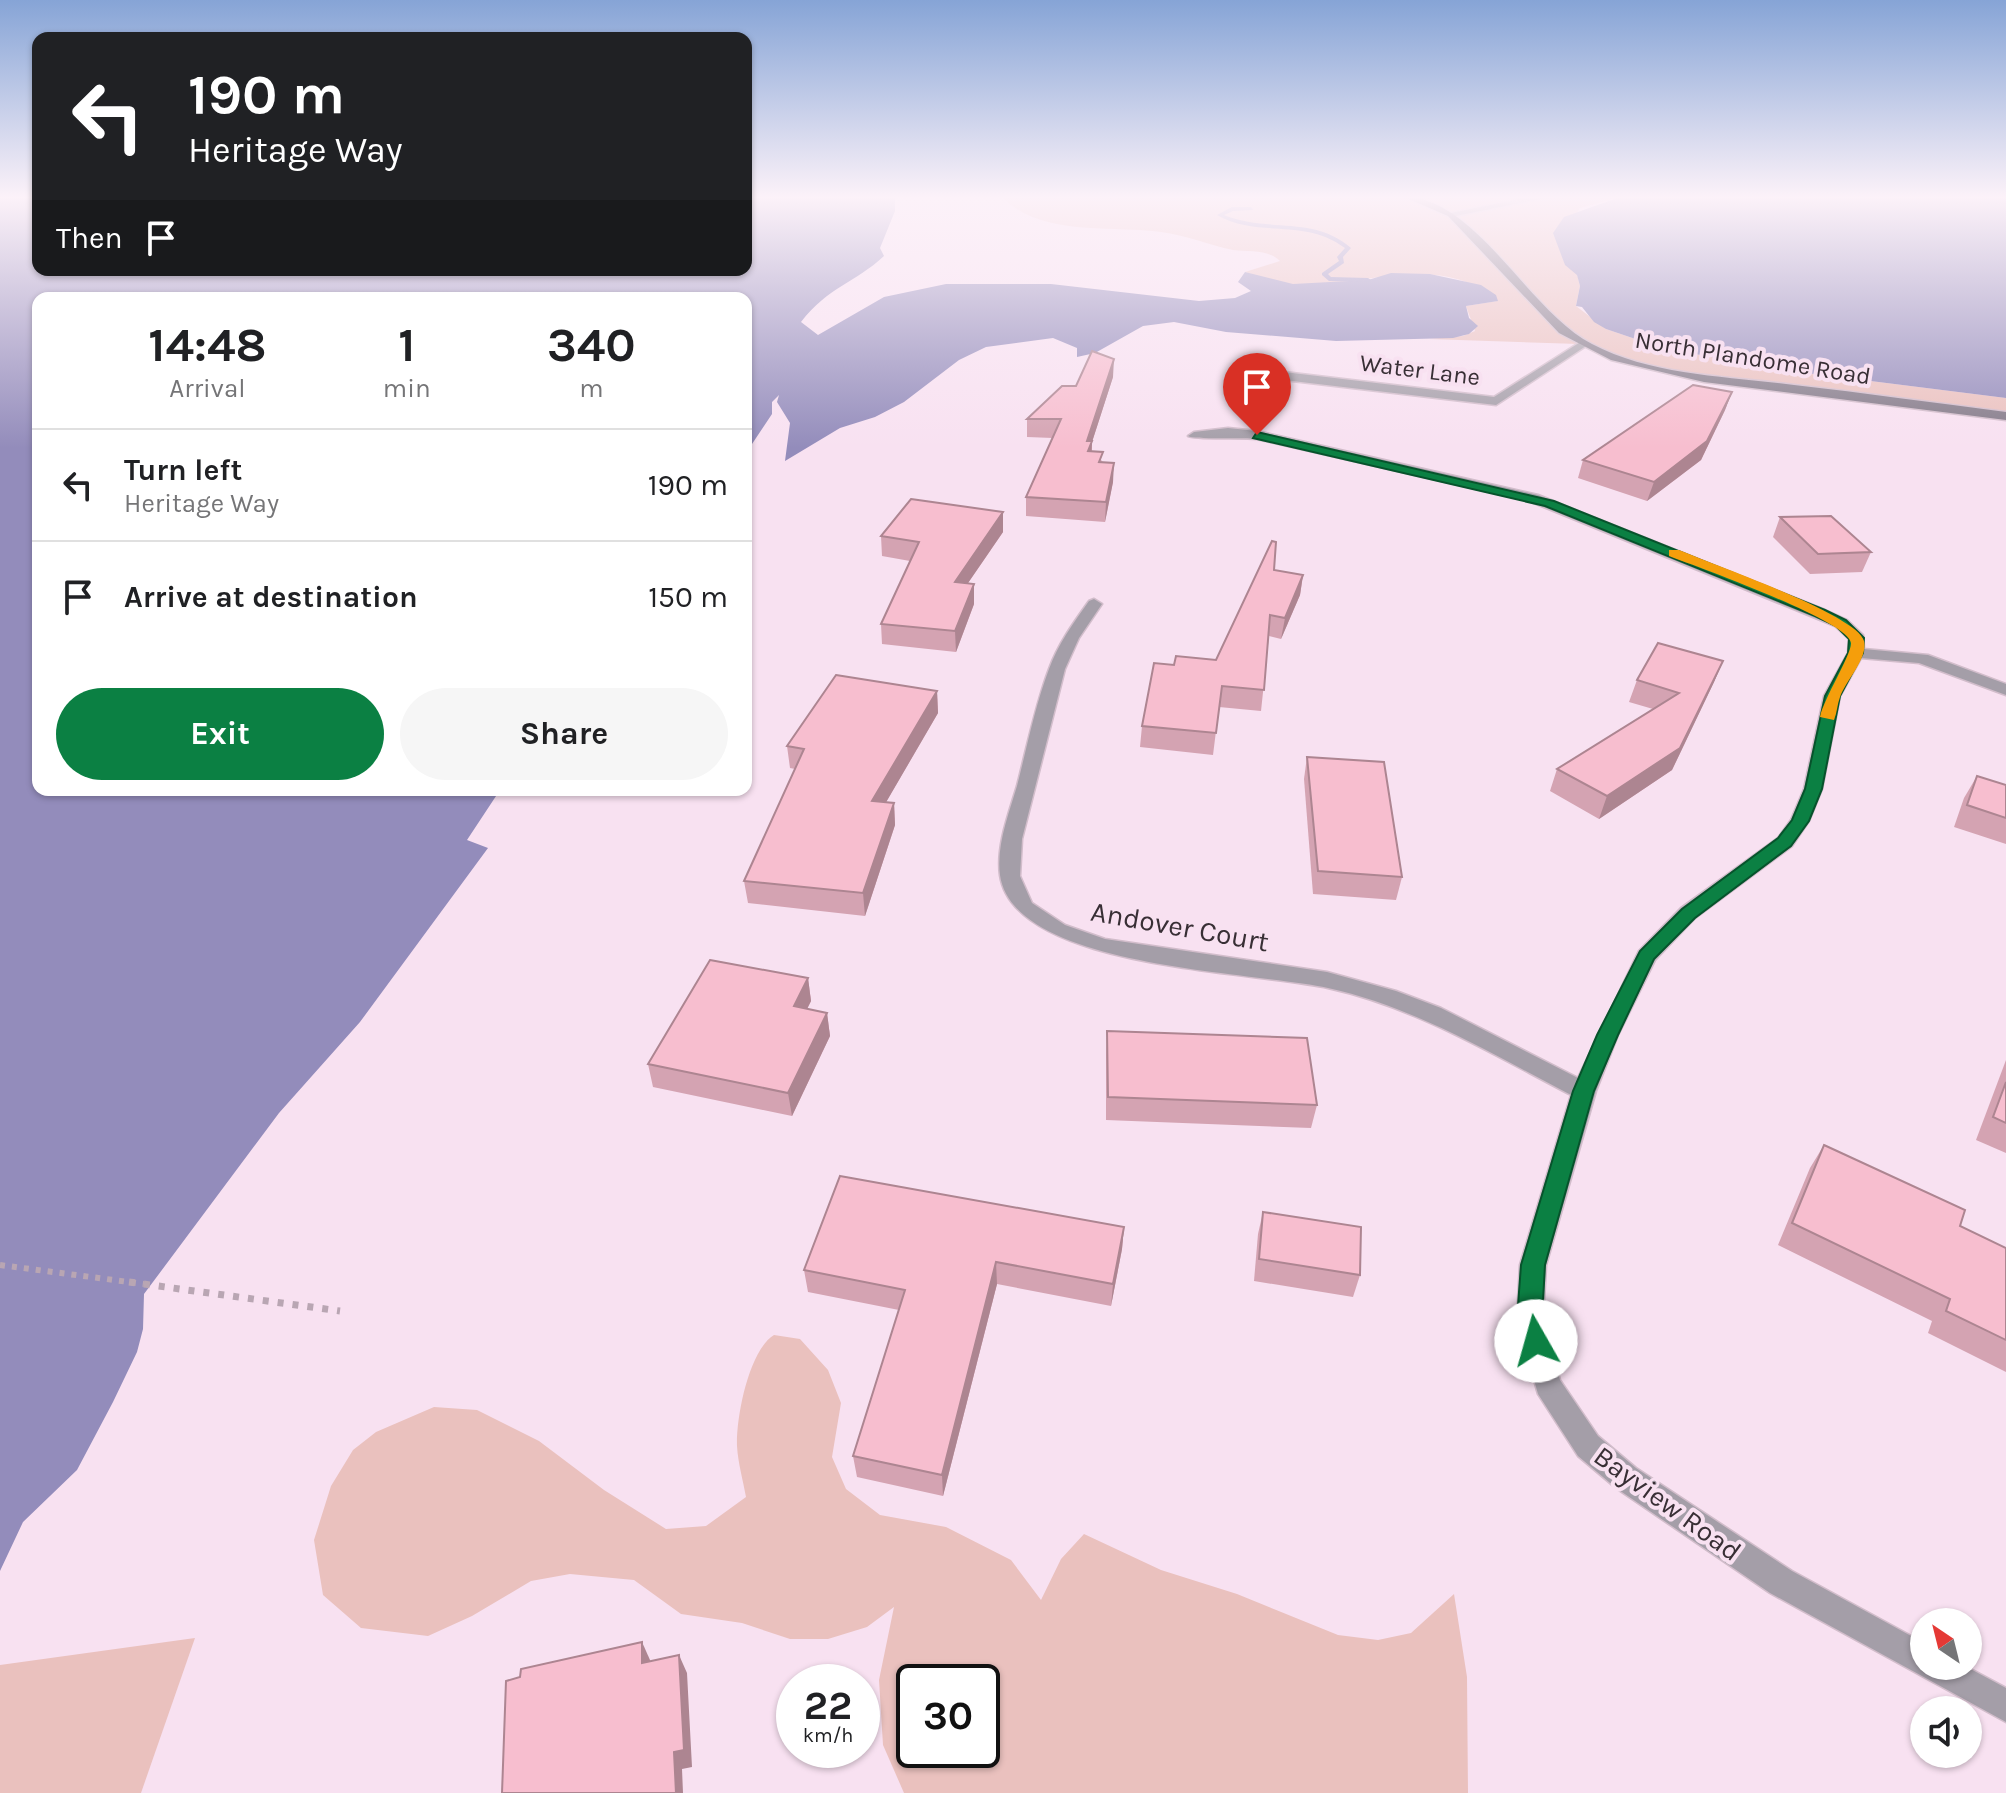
<!DOCTYPE html>
<style>
:root{--surface:#fff;--page:#f6f6f6;--text:#202124;--muted:#757577;--line:#e0e0e0;--accent:#0b8043}
body{margin:0;font-family:Karla,sans-serif;background:var(--page);color:var(--text);height:100vh;display:flex;flex-direction:column;font-size:30px;white-space:nowrap}
*{box-sizing:border-box;margin:0}
p{font-size:26px;color:var(--muted)}
.icon{flex:none;width:44px;height:44px;fill:none;stroke:currentColor;stroke-width:2;stroke-linecap:round;stroke-linejoin:round}
.map{position:relative;flex:1;overflow:hidden}
.drawer{position:absolute;left:32px;top:292px;width:720px;height:504px;display:flex;flex-direction:column;background:var(--surface);border-radius:16px;box-shadow:0 2px 6px #0004}
.drawer>*{flex:none}
.banner{position:absolute;left:32px;top:32px;width:720px;height:244px;border-radius:16px;box-shadow:0 2px 6px #0004;background:#202124;color:#fff;overflow:hidden}
.needle{width:52px;rotate:325deg}
.tools{position:absolute;left:1910px;top:1608px;display:grid;gap:16px}
.tools a{display:grid;place-items:center;width:72px;height:72px;border-radius:50%;background:var(--surface);box-shadow:0 2px 6px #0004;font-size:40px}
.speed{position:absolute;left:776px;top:1664px;display:flex;gap:16px;font-size:40px;font-weight:700;text-align:center}
.speed>*{display:grid;place-content:center;width:104px;height:104px;border-radius:50%;background:var(--surface);box-shadow:0 2px 6px #0004;line-height:1}
.speed small{font-size:20px;font-weight:400}
.speed .limit{border:4px solid #111;border-radius:12px;background:#fff;color:#111}
.pin{position:absolute;display:grid;place-items:center;width:68px;height:68px;color:#fff;margin:-82px -34px;border-radius:50% 50% 50% 0;rotate:-45deg;box-shadow:0 0 8px #0007}
.pin .icon{rotate:45deg}
.me{position:absolute;width:88px;margin:-44px;rotate:353deg;stroke-linejoin:round;filter:drop-shadow(0 0 6px #0008)}
.turn{display:flex;align-items:center;gap:28px;height:168px;padding:0 24px;font-size:36px}
.turn .icon{width:104px;height:104px;stroke-width:2.5}
.turn b{display:block;font-size:56px;line-height:68px}
.then{display:flex;align-items:center;height:76px;padding:0 24px;background:#0003;gap:16px;font-size:30px}
.eta{display:flex;justify-content:space-evenly;align-items:center;height:136px;text-align:center}
.eta b{font-size:48px;font-weight:700;line-height:56px}
.primary-button{display:flex;gap:16px;margin-top:auto;padding:16px 24px}
.primary-button a{flex:1;height:92px;border-radius:48px;background:var(--accent);color:#fff;font-size:32px;font-weight:700;line-height:92px;text-align:center}
.primary-button a+a{background:var(--page);color:var(--text)}
ul{padding:0;list-style:none}
li{display:flex;align-items:center;gap:24px;height:112px;padding:0 24px;border-top:2px solid var(--line)}
li div{flex:1}
li b{display:block;font-size:30px}
li em{font-style:normal}
.map>svg:first-child{display:block}
.green{fill:#eac1be;fill-rule:evenodd}
.water{fill:#938cbb}
.lines{fill:none;stroke-linecap:round;stroke-linejoin:round}
.stream{fill:#938cbb;fill-rule:evenodd}
.minor-casing{stroke:#d2bdcb;stroke-width:3}
.secondary-casing{stroke:#d2bdcb;stroke-width:3}
.path-far1{stroke:#b9a6b3;stroke-width:6;stroke-dasharray:5 7;stroke-linecap:butt}
.path{stroke:#b9a6b3;stroke-width:7;stroke-dasharray:6 9;stroke-linecap:butt}
.minor{fill:#a49ea8;fill-rule:evenodd}
.secondary{fill:#837a88;fill-rule:evenodd}
.wall{fill:#d4a3b2}
.shaded-wall{fill:#ad8591}
.building{fill:#f7becf;stroke:#ad8591;stroke-width:2}
.route{fill:#0b8043;stroke:#07532c;stroke-width:2}
.slow{fill:#f59e0b}
.labels{text-anchor:middle;stroke-width:8;stroke-linejoin:round;paint-order:stroke}
.far-street-label{font-size:24px;fill:#382f35;stroke:#f8e1f1}
.street-label{font-size:28px;fill:#382f35;stroke:#f8e1f1}
</style>
<div class="map">
<svg width="2006" height="1793" viewBox="0 0 2006 1793">
<rect width="100%" height="100%" fill="#f8e1f1"/>
<!-- green -->
<g class="green">
<path d="M1002 197H1620L1580 208 1558 244 1565 264 1577 274 1580 286 1576 306 1606 329 1662 348 1783 370 2006 398V416L1662 370 1579 344 1429 339 1463 336 1475 331 1466 306 1497 301C1438 248 1357 291 1288 284 1273 282 1259 277 1245 272L1280 261C1268 249 1249 252 1233 250 1209 245 1186 235 1161 232 1110 225 1041 237 1002 197Z"/>
<path d="M774 1335 800 1339 828 1370 841 1403 832 1457 846 1489 880 1515 946 1527 1011 1560 1041 1600 1061 1559 1084 1534 1161 1570 1237 1594 1338 1635 1378 1640 1411 1633 1454 1594 1467 1677 1468 1793H904L883 1745 879 1680 894 1607 867 1627 828 1639H790L742 1623 681 1614 634 1580 570 1574 531 1581 472 1616 428 1636 361 1628 323 1595 314 1540 331 1486 353 1450 376 1432 434 1407 477 1410 539 1441 604 1490 666 1529 706 1526 746 1497C743 1480 738 1463 737 1446 736 1417 749 1350 774 1335ZM914 1682H982V1750H914Z"/>
<path d="M195 1638 141 1793H0V1665Z"/>
</g>
<!-- water -->
<g class="water">
<path d="M0 197H38V270H746V197H895V211L880 248 884 256C855 283 828 287 801 322L818 335 884 297 946 284H1051L1199 301 1235 298 1251 291 1238 282 1245 272 1293 284 1368 280 1391 273 1430 274 1481 285 1496 295 1498 301 1466 306 1469 318 1478 326 1469 334 1453 338 1336 341 1226 332 1174 322 1143 326 1095 353 1077 357V348L1053 338 986 347 959 360 904 402 875 417 840 428 785 461 790 423 777 402 779 395 772 402V414L746 453V298H38V790H500L467 840 488 848 360 1022 279 1113 144 1294 143 1329 137 1352 113 1402 77 1470 23 1522 0 1571Z"/>
<path d="M1620 197H2006V398L1783 370 1662 348 1606 329 1594 322 1582 307 1576 306 1580 286 1577 275 1565 265 1553 233 1564 217Z"/>
</g>
<g class="lines">
<!-- stream -->
<path class="stream" d="M1251 207 1253 210 1233 211 1224 215C1267 233 1314 215 1351 248L1343 257 1344 263 1328 274 1331 277 1368 278 1371 280 1368 282 1329 281 1322 275V273L1339 261 1337 257 1345 248C1304 217 1259 239 1217 215L1232 207Z"/>
<!-- minor casing -->
<g class="minor-casing">
<g id="minor">
<path d="M1530 197H1550L1451 217 1446 214Z"/>
<path d="M1582 341 1586 342V346L1496 405 1284 380 1278 376 1284 372 1494 397Z"/>
<path d="M1228 428 1257 431 1538 495 1825 610 1847 620 1863 635 1864 649 1928 655 2006 684V695L1919 663 1861 658 1840 696 1822 789 1809 821 1792 846 1695 918 1655 960 1618 1035 1596 1091 1546 1265 1543 1319 1560 1380 1598 1436 1636 1468 1792 1571 1924 1643V1666H1965L2006 1688V1722L1770 1593 1616 1488 1578 1456 1538 1394 1517 1319 1520 1265 1571 1095C1492 1054 1415 1007 1328 988 1253 971 1013 969 1000 875 996 846 1009 813 1017 786 1027 747 1035 706 1049 669 1058 644 1074 622 1089 601L1094 599 1102 604 1079 638 1065 669 1022 839 1020 876 1032 903 1065 925 1105 939 1327 972 1396 991 1441 1008 1578 1078 1639 951 1681 908 1778 838 1791 820 1804 789 1824 696 1848 653 1849 639 1835 626 1529 501 1257 439C1243 437 1194 440 1188 436L1194 432Z"/>
</g>
</g>
<!-- secondary casing -->
<g class="secondary-casing">
<path id="secondary" d="M1404 197C1476 197 1528 311 1592 344 1653 376 1727 376 1794 385 1865 393 1935 403 2006 412V420L1704 382 1611 360 1559 333 1448 216Z"/>
</g>
<!-- path-far1 -->
<path class="path-far1" d="M0 1265 144 1284"/>
<!-- path -->
<path class="path" d="M129 1282 340 1311"/>
<!-- minor -->
<use href="#minor" class="minor"/>
<!-- secondary -->
<use href="#secondary" class="secondary"/>
</g>
<!-- wall -->
<g class="wall">
<path d="M1113 377 1092 442V451L1103 462 1113 482 1105 522 1026 516V497L1053 438 1027 437V419L1076 386Z"/>
<path d="M1732 392 1725 410 1701 460 1647 501 1578 478 1583 460Z"/>
<path d="M1780 517 1871 552 1862 572 1810 574 1773 537Z"/>
<path d="M1003 532 968 583 974 604 956 652 882 644 881 624 910 561 882 556 881 536Z"/>
<path d="M1303 575 1300 595 1281 639 1269 636 1261 711 1219 707 1213 755 1140 747 1142 726 1174 665 1216 660Z"/>
<path d="M1723 661 1714 682 1672 770 1599 819 1550 791 1557 769 1653 709 1629 702 1637 680Z"/>
<path d="M937 691 938 713 886 802 894 803 895 825 865 916 748 903 744 881 795 769 790 768 787 746Z"/>
<path d="M1307 757 1402 877 1396 900 1313 894 1304 779Z"/>
<path d="M1977 776 2006 785V844L1954 827 1964 798Z"/>
<path d="M808 978 811 1001 807 1009 827 1013 830 1036 792 1116 653 1087 648 1064Z"/>
<path d="M1107 1031 1317 1105 1311 1128 1106 1120V1054Z"/>
<path d="M2006 1060V1153L1976 1140Z"/>
<path d="M1824 1145 1960 1226 2006 1248V1372L1928 1333 1932 1321 1778 1245 1810 1168Z"/>
<path d="M1263 1212 1360 1275 1353 1297 1254 1281 1258 1234Z"/>
<path d="M1124 1227 1122 1249 1111 1306 997 1284 943 1496 857 1477 853 1456 899 1310 808 1292 804 1270Z"/>
</g>
<!-- shaded-wall -->
<g class="shaded-wall">
<path d="M1114 359 1113 377 1092 442 1091 460 1087 470V441Z"/>
<path d="M1732 392 1725 410 1701 460 1647 501 1654 482Z"/>
<path d="M1114 463 1113 482 1105 522 1106 502Z"/>
<path d="M1003 512V532L955 602V582Z"/>
<path d="M1303 575 1300 595 1281 639 1285 618Z"/>
<path d="M974 584V604L956 652 955 631Z"/>
<path d="M1723 661 1714 682 1672 770 1599 819 1607 796Z"/>
<path d="M937 691 938 713 874 823 872 801Z"/>
<path d="M894 803 895 825 865 916 863 893Z"/>
<path d="M808 978 811 1001 797 1029 794 1006Z"/>
<path d="M827 1013 830 1036 792 1116 788 1093Z"/>
<path d="M1124 1227 1122 1249 1111 1306 1113 1284Z"/>
<path d="M996 1262 997 1284 943 1496 942 1475Z"/>
<path d="M642 1642 650 1660 651 1681 642 1663Z"/>
<path d="M679 1655 687 1673 692 1767 682 1769 683 1793H676L674 1752Z"/>
</g>
<!-- building -->
<g class="building">
<path d="M1092 351 1114 359 1087 441H1092L1088 451 1103 452 1099 462 1114 463 1106 502 1026 497 1061 419H1027L1062 386H1076Z"/>
<path d="M1693 385 1732 392 1707 441 1654 482 1583 460Z"/>
<path d="M911 499 1003 512 955 582 974 584 955 631 881 624 919 542 881 536Z"/>
<path d="M1831 516 1871 552 1818 554 1780 517Z"/>
<path d="M1272 541 1276 542 1274 570 1303 575 1285 618 1270 615 1264 690 1222 686 1216 733 1142 726 1154 663 1174 665 1176 656 1216 660Z"/>
<path d="M1658 643 1723 661 1680 748 1607 796 1557 769 1679 693 1637 680Z"/>
<path d="M836 675 937 691 872 801 894 803 863 893 744 881 804 749 787 746Z"/>
<path d="M1307 757 1384 762 1402 877 1318 871Z"/>
<path d="M1977 776 2006 785V818L1967 805Z"/>
<path d="M710 960 808 978 794 1006 827 1013 788 1093 648 1064Z"/>
<path d="M1107 1031 1307 1038 1317 1105 1108 1097Z"/>
<path d="M2006 1082V1123L1993 1117Z"/>
<path d="M1824 1145 1965 1210 1960 1226 2006 1248V1340L1946 1311 1950 1299 1792 1223Z"/>
<path d="M840 1176 1124 1227 1113 1284 996 1262 942 1475 853 1456 905 1290 804 1270Z"/>
<path d="M1263 1212 1361 1227 1360 1275 1259 1259Z"/>
<path d="M642 1642V1663L679 1655 684 1750 674 1752 676 1793H502L506 1681 520 1677 521 1669Z"/>
</g>
<!-- sky -->
<linearGradient id="sky" x2="0" y2="1"><stop stop-color="#86a4d6"/><stop offset="0.44" stop-color="#fcf2f9"/><stop offset="1" stop-color="#fcf2f9" stop-opacity="0"/></linearGradient>
<rect width="2006" height="448" fill="url(#sky)"/>
<!-- route -->
<path class="route" d="M1257 432 1554 501 1825 610 1846 620 1864 638 1863 653 1840 696 1822 789 1809 821 1791 846 1695 918 1654 959 1618 1035 1594 1091 1545 1265 1542 1319 1548 1341 1544 1349 1536 1352 1527 1349 1517 1319 1521 1265 1573 1091 1597 1035 1640 951 1682 909 1778 838 1792 820 1805 789 1825 696 1848 653 1849 639 1836 626 1815 616 1545 506 1253 438Z"/>
<!-- slow -->
<path class="slow" d="M1669 550H1679C1709 563 1858 615 1864 641 1868 659 1846 680 1840 697 1837 705 1837 713 1834 720L1820 717C1824 698 1852 654 1851 643 1849 621 1695 566 1669 556Z"/>
<g class="labels">
<!-- far-street labels -->
<g class="far-street-label">
<text transform="translate(1753 358) rotate(9)" y="8">North Plandome Road</text>
<text transform="translate(1420 370) rotate(7)" y="8">Water Lane</text>
</g>
<!-- street labels -->
<g class="street-label">
<text transform="translate(1180 926) rotate(10)" y="10">Andover Court</text>
<text transform="translate(1668 1503) rotate(36)" y="10">Bayview Road</text>
</g>
</g>
</svg>
<div class="tools">
<a><svg class="needle" viewBox="-14 -14 28 28"><path d="M0-13l5 13h-10z" fill="#e53935"/><path d="M0 13l5-13h-10z" fill="#757577"/></svg></a>
<a><svg class="icon" aria-label="sound" viewBox="0 0 24 24"><path d="M4 9h4l5-4v14l-5-4H4zM17 9q2 3 0 6"/></svg></a>
</div>
<div class="speed"><div>22<small>km/h</small></div><div class="limit">30</div></div>
<div class="pin" style="left:1257px;top:435px;background:#d93025"><svg class="icon" aria-label="arrive" viewBox="0 0 24 24"><path d="M6 21V4h12l-3 4 3 4H6"/></svg></div>
<svg class="me" style="left:1536px;top:1341px" viewBox="-20 -20 40 40"><circle r="19" fill="#fff"/><path d="M0-13L10 11 0 6-10 11z" fill="#0b8043"/></svg>
<div class="banner">
<div class="turn"><svg class="icon" aria-label="left" viewBox="0 0 24 24"><path d="M17 20v-9H6M10 6l-5 5 5 5"/></svg><div><b>190 m</b>Heritage Way</div></div>
<div class="then">Then<svg class="icon" aria-label="arrive" viewBox="0 0 24 24"><path d="M6 21V4h12l-3 4 3 4H6"/></svg></div>
</div>
<section class="drawer">
<div class="eta">
<div><b>14:48</b><p>Arrival</p></div>
<div><b>1</b><p>min</p></div>
<div><b>340</b><p>m</p></div>
</div>
<ul>
<li><svg class="icon" aria-label="left" viewBox="0 0 24 24"><path d="M17 20v-9H6M10 6l-5 5 5 5"/></svg><div><b>Turn left</b><p>Heritage Way</p></div><em>190 m</em></li>
<li><svg class="icon" aria-label="arrive" viewBox="0 0 24 24"><path d="M6 21V4h12l-3 4 3 4H6"/></svg><div><b>Arrive at destination</b></div><em>150 m</em></li>
</ul>
<div class="primary-button"><a>Exit</a><a>Share</a></div>
</section>
</div>
